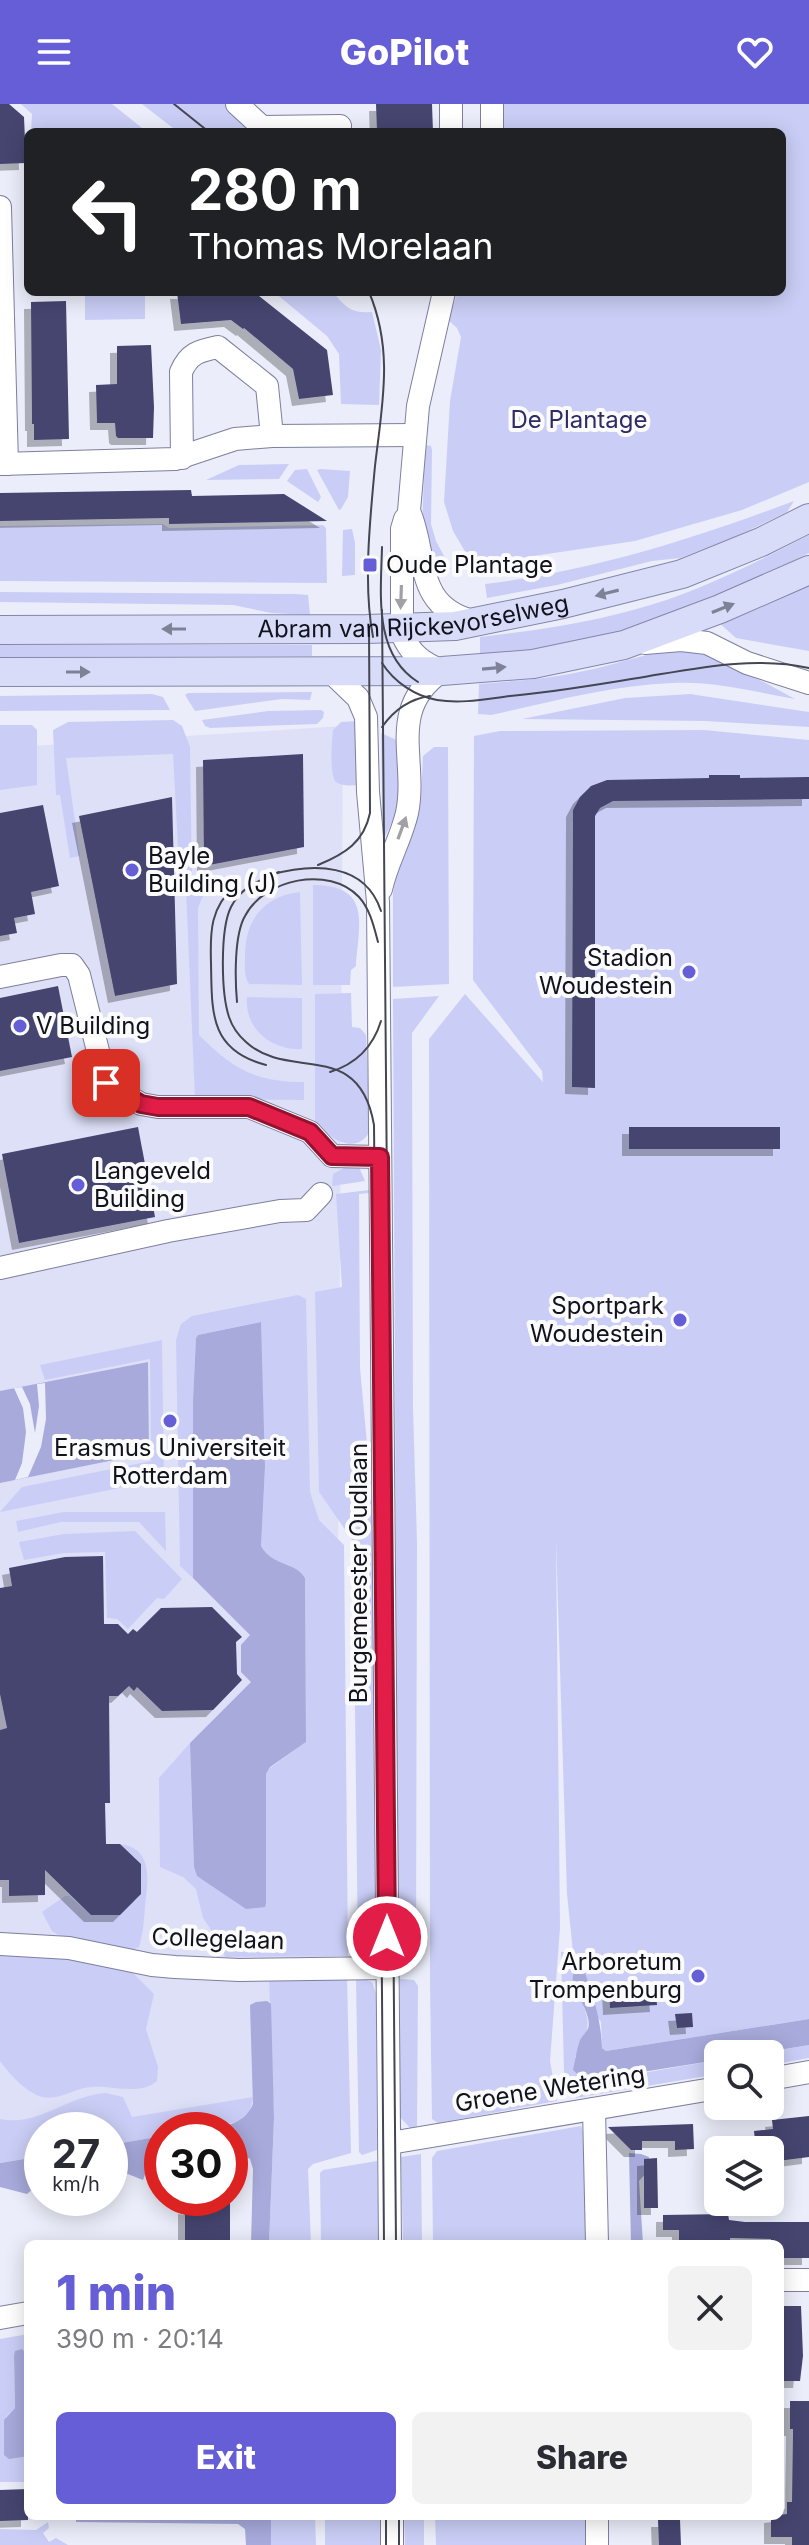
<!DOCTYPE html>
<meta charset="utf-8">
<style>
:root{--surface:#fff;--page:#f2f2f3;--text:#2b2b33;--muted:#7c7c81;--accent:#655ed7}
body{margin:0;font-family:Inter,sans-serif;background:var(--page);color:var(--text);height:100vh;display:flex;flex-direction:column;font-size:30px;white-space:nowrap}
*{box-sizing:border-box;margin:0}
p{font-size:26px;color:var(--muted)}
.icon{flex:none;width:44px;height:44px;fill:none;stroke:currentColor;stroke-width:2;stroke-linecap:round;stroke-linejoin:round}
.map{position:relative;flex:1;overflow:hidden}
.sheet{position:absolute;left:24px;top:2136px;width:760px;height:280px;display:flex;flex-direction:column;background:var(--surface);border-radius:12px;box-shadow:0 4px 20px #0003}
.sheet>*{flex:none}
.top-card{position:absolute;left:24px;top:24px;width:762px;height:168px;border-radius:12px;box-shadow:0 4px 20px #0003;background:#202124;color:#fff;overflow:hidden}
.buttons{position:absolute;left:704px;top:1936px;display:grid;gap:16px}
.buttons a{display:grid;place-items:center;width:80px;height:80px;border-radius:12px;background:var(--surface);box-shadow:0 4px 20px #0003;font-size:40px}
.speed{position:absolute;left:24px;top:2008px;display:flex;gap:16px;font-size:40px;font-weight:700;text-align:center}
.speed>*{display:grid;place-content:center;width:104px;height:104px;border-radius:50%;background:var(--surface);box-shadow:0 4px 20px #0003;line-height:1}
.speed small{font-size:20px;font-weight:400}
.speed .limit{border:12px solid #d22;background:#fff;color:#111}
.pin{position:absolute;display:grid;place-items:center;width:68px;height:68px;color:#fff;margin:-34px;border-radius:16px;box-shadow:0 4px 12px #0006}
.me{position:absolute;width:88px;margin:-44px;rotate:0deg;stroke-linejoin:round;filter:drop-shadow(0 0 6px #0008)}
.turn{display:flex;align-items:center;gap:28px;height:168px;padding:0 32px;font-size:36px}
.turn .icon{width:104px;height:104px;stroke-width:2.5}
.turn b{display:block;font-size:56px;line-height:68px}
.round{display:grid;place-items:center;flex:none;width:84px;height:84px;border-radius:12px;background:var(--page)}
.summary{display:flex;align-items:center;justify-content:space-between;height:136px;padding:0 32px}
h1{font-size:48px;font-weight:800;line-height:60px;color:var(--accent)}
.action{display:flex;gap:16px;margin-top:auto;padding:16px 32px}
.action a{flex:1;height:92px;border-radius:12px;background:var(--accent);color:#fff;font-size:32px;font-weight:800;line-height:92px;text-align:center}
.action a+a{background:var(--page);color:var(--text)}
header{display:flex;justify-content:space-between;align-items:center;height:104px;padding:0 32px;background:var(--accent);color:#fff;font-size:36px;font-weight:800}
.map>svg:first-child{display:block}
.built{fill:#dee0f8}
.green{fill:#cacef6}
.water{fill:#a7aadb}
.pier{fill:#ebedfa}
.building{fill:#444570;filter:url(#shadow)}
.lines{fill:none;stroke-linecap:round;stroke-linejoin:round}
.minor-casing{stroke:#7d7f9d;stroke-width:24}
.major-casing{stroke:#8386a9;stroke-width:30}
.minor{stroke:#fff;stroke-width:22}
.major{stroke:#d9dcf9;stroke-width:28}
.tram{stroke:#444651;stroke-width:2}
.oneway{fill:#7f8196}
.oneway2{fill:#a0a0a5}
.route-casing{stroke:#92132f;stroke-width:20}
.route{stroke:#e11d48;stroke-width:14}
.poi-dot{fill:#655ed7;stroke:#fbfbfb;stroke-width:3}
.labels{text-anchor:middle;stroke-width:8;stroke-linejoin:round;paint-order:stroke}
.park-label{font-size:24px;fill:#2e2b66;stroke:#fbfbfb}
.poi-label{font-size:24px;fill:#11121d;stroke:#fbfbfb;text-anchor:start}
.street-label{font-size:24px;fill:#11121d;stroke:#fbfbfb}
</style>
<header><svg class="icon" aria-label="menu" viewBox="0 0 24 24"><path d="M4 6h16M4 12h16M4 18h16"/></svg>GoPilot<svg class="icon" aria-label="heart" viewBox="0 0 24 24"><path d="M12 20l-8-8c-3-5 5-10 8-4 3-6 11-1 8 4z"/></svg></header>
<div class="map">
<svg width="809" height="2441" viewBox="0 0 809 2441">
<defs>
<filter id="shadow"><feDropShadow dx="-7" dy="7" stdDeviation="0" flood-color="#0004"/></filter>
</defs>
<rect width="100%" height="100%" fill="#ebedfa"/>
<!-- built -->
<path class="built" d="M343 622 335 1990 98 2026H42L0 2041V644Z"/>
<!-- green -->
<g class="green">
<path d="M21 0H112L147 28H31L32 10Z"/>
<path d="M142 0H226L256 28H178Z"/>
<path d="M503 0H809V378L742 406 635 437 473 461 453 427 444 398 450 297 461 233 457 224 448 216 458 188H782V28H501Z"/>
<path d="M85 188H145V215L85 216Z"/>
<path d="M274 188H333C345 203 352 210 372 208L381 246 379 301 341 300 339 250 327 232Z"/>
<path d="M425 341 431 342 432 346 431 420 436 437 451 465 429 467 422 425Z"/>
<path d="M289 360 279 375 206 376 239 361Z"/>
<path d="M307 365 321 393 318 398 287 377 295 366Z"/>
<path d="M320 365 350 367 348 393 341 405 339 406 317 366Z"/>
<path d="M794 397 787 408 739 431 680 454 652 457 557 481 487 494 485 480C593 467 693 435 794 397Z"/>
<path d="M163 420 169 424 323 421 326 424 327 479 0 477V422Z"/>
<path d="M352 425 355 439V471L342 472 343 426Z"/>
<path d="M809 431V449L731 487 590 541 480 552V533C531 527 583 520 633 506 694 490 753 460 809 431Z"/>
<path d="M809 474V547L736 534 718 518Z"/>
<path d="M0 488 295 490 308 491 310 511 271 509 233 501 0 498Z"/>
<path d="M0 541H312V552L0 553Z"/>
<path d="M686 542 738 564 795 595C756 588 714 577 673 579 612 581 551 598 491 611L478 610 479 580C514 577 549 575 584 567 618 560 651 548 686 542Z"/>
<path d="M312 588 310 596 282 595 195 607 185 591 188 589Z"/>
<path d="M152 590 163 593 170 606 0 607V592Z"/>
<path d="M690 590 809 608V623L705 617 522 615 625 594Z"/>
<path d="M321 606 324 608 323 614 317 620 210 624 205 622 202 616 268 607Z"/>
<path d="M173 616 182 622 190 643 192 779 180 781 173 650 66 654 80 752 70 754 60 691H56L53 626 68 618Z"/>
<path d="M357 617 362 681C354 681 343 683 336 678 329 671 332 636 333 626L341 618Z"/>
<path d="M0 621H32L37 626V681L0 686Z"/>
<path d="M704 626 809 636V1915L606 1947 602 1944 601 1918 572 1879C588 1912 596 1918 575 1953L590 1978 718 1956V1970L576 1994 568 1984 564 1967 561 1848H573L567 1790 556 1435 560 1824 550 1957 557 1997 438 2019 432 2015 430 1877 429 935 465 890 543 978 542 967 473 876 474 632 500 627Z"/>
<path d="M381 629 401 638 398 705 383 737Z"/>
<path d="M434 643H448L449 880 393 883V789L397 765 421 696 423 652Z"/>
<path d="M200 780 205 787 198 804 199 931C233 965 255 978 304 978V996L195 995 186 785Z"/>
<path d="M313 781C372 781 359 820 356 862L351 866 350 881H313Z"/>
<path d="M300 788 302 881 249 880C244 872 245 864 245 855 244 818 262 792 300 788Z"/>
<path d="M351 889 352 923 360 924 366 931 370 1027C356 1053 328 1034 315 1017V890Z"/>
<path d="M439 892 412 929 413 1304 417 1437 416 1847V1850H398L393 895Z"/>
<path d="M247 893 302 894V945C272 947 244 925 247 893Z"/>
<path d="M347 1062 359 1063 365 1077 332 1082 333 1070Z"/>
<path d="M369 1086V1089L359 1090 360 1264 374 1415 377 1836 369 1849 358 1852 353 1437 319 1388 315 1188 342 1183 336 1090Z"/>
<path d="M298 1191 306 1195 310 1388 319 1416 344 1441 348 1852 225 1853 220 1839 203 1814 196 1785 183 1773 160 1763 159 1674 190 1639 194 1763 197 1771 266 1799V1670L270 1664 306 1638 305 1474C295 1457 273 1463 261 1442L265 1363 260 1218 198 1231 196 1234 193 1296V1474L180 1462 176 1236 181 1220 192 1212Z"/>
<path d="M162 1236 164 1375 0 1408 22 1383 151 1357 150 1255 45 1276 40 1261Z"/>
<path d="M64 1408H165L166 1447 139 1418H61L18 1428 16 1417Z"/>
<path d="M135 1427 182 1475 164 1495 157 1494 128 1525 117 1515 107 1514 105 1448 64 1449 24 1456 19 1438 64 1430Z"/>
<path d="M120 1740C154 1744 148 1778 145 1803 144 1816 143 1830 139 1843L129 1847 60 1832 52 1827 42 1808 65 1792H69L91 1811H120L141 1790V1760Z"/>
<path d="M0 1850 59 1851 132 1868 154 1890 146 1925 158 1963 157 1977C140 1992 111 1981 91 1983 74 1984 60 1997 42 1993 27 1989 9 1970 0 1957Z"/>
<path d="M347 1873 351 2049 313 2060 308 2065 311 2140H269L274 2014 269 1875Z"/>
<path d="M360 1874 372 1878 376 1889 377 2046 362 2051 359 2048 356 1876Z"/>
<path d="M400 1875 414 1876 418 1882 417 2024H410L399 2012Z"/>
<path d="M809 1941V1954L770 1961V1950H755Z"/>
<path d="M106 1989 123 1993 132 2013 253 1993 250 2008 241 2017 196 2026H162V2032L110 2041V2026H42V2052L0 2059V2015C39 2023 68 1991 106 1989Z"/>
<path d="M581 2022 585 2036 586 2140H433L432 2054 437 2047Z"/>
<path d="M421 2050 422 2140H403L401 2053Z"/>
<path d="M377 2057 379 2140H321L320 2069 323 2066Z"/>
<path d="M28 2230V2340L27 2251 14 2252 15 2304 6 2313 28 2352V2378H0V2235Z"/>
<path d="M271 2412H315L316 2441H271Z"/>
<rect x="325" y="2412" width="57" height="29"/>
<path d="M404 2412H424V2441H405Z"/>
<path d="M435 2412H589V2441H436Z"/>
<path d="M48 2418 49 2424 43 2429 49 2438 56 2434 68 2441H0V2425L36 2426Z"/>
</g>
<!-- water -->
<g class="water">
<path d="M261 1218 265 1363 261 1442C273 1463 295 1457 305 1474L306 1638 270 1663 266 1670V1799L265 1803 246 1805 197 1772 194 1763 190 1639 251 1578 241 1568V1541L250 1531 193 1474V1296L196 1234 198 1231Z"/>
<path d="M148 1258 149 1349 0 1379V1287Z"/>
<path d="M577 1862 583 1864C593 1890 601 1915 602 1944L606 1947 809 1915V1941L755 1950H718V1956L585 1977 573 1966C575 1957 577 1944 580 1936 585 1927 591 1927 588 1914 584 1895 564 1881 577 1862Z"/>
<path d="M267 1897 271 1900 274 2014 269 2140H251L253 2065 250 2055 230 2045V2026H196C219 2022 243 2024 253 2000L250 1901 256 1898Z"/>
<path d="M162 2032V2052L147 2065 143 2076 110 2063V2041Z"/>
<path d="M629 2049 641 2050 649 2053 648 2067 639 2077 643 2140H631Z"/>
<path d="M42 2052V2077L27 2090 0 2083V2059Z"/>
<path d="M22 2245 27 2251 28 2352 9 2355 4 2351V2316L15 2304 14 2252 15 2247Z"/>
<path d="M76 2412H271V2441H246L245 2425 238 2420 76 2418Z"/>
</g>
<!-- pier -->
<path class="pier" d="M45 1279 46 1315 41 1343 28 1373 15 1376 22 1359 26 1328 23 1304 14 1284 22 1283 30 1300 35 1329 39 1302 37 1280Z"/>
<!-- building -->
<g class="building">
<path d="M0 0H9L24 13 26 59 0 60Z"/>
<path d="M376 0H432L433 28H377Z"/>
<path d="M177 188H254L327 246 333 291 299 295 293 265 244 224 243 225 231 216 181 220Z"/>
<path d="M66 197 69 335 34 336V320H32L31 198Z"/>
<path d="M151 241 154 303 153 334H118L116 332 115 319H97L96 281 117 280V242Z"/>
<path d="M191 386 192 392 284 390 327 417 169 420V414L0 417V389Z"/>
<path d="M303 650 304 743 204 762 203 656Z"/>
<path d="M709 671H740V674L809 673V695L613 697 600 704 595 712V984L572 983 573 706 580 693 591 682 607 676 709 674Z"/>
<path d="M172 693 177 880 115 892 79 712Z"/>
<path d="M43 701 59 782 31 788 35 810 14 814 17 829 0 832V709Z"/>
<path d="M58 882 72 953 0 967V894Z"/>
<path d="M138 1023 155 1113 19 1139 2 1050Z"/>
<rect x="629" y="1023" width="151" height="22"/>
<path d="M103 1452 104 1520H118L128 1530 133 1525 137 1528 161 1504 212 1503 242 1533 236 1538 237 1570 242 1576 213 1606 162 1607 137 1583 134 1587 129 1582 118 1592H109L110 1699H105L106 1740H120L141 1760V1790L120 1811H91L45 1766V1791L9 1792V1776H0V1626L7 1624 0 1590V1484L12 1482 9 1464 65 1453Z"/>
<path d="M655 1879 657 1901 610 1904 609 1882Z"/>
<path d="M692 1909 693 1923 677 1924 675 1910Z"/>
<path d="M809 2012V2053L770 2058V2046H756L754 2027 773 2025 772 2016Z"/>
<path d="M693 2020 694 2045 675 2046V2037H642V2046H631L608 2023Z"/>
<path d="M657 2054 658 2104H644V2055Z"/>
<path d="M191 2094H230V2140H185V2103L191 2104Z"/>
<path d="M728 2110 729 2116 745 2118H809V2154H780V2140H771V2135L730 2134V2140H679V2126H663V2111Z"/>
<path d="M780 2202H801L803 2252 800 2277H780Z"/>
<path d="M790 2297H809V2441H792V2433H771V2412L787 2410V2398H792L793 2325H790Z"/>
<path d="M28 2385V2416L0 2417V2386Z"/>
<path d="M658 2416H680L681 2441H659Z"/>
</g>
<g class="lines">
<!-- minor casing -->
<g class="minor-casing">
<g id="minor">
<path d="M237 0 262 23 340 22"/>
<path d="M451 0V28"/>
<path d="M492 28V0"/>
<path d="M0 103 7 360"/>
<path d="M444 188 418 302 409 407C428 450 413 502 473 517"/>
<path d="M182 354 181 268C189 249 199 247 218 243L267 282 272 332"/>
<path d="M0 360 175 355 235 335 272 332 414 331"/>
<path d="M405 415 402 425V530C411 551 423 559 442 567"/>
<path d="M645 539 681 536 707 539 747 559 809 579"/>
<path d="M332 569 358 594 366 613 368 688 378 798 390 2140"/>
<path d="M381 785C387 758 401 735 407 709 418 656 386 605 442 567"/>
<path d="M0 873 61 861H72L79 871 106 979 141 1000 158 1003H249L310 1028 332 1052 380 1053"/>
<path d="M0 1164 168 1127 280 1107 306 1106 321 1090"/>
<path d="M0 1840 69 1844 152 1861 175 1863 239 1866 388 1864"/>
<path d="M770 1975 809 1968"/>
<path d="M594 2005 597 2140"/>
<path d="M390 2039 718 1984"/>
<path d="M780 2176H809"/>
<path d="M0 2214 28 2209"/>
<path d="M392 2412V2441"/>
<path d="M597 2412V2441"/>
</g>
</g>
<!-- major casing -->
<g class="major-casing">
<g id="major">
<path id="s1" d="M0 526 367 525 455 522 563 500 682 470 761 438 809 414"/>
<path d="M0 568 442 567 533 560 624 541 720 505 809 466"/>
</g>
</g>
<!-- minor -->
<use href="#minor" class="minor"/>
<!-- major -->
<use href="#major" class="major"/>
<!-- tram -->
<g class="tram">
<path d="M174 0 209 28"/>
<path d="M369 188C394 247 382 301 375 362 370 415 363 481 373 533"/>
<path d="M382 443C381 489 373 550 418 578"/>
<path d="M382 506 396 2140"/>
<path d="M382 559C394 578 415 592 437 596 461 600 486 595 510 592 555 588 600 580 644 573 698 564 755 552 809 564"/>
<path d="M382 623C394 606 409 595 430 592"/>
<path d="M318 761C345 750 364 738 370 709L369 523"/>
<path d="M279 768C260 776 241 783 231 803 220 825 221 889 229 913 232 922 238 931 246 938 289 978 359 933 374 1021L375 1123"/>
<path d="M270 771C313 759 365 758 381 807"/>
<path d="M236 781C210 803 210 828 211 859 212 908 209 946 266 961"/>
<path d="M237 898C235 875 234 831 245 812 264 775 329 761 359 793 370 805 374 823 378 838"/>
<path d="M330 968C356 960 373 943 381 917"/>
<path d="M378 1391 384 2140"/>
<path d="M386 2412V2441"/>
<path d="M399 2412V2441"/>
</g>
</g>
<!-- one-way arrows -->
<defs><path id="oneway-solid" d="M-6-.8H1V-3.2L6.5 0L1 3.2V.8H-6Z" transform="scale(2)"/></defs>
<g class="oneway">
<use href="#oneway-solid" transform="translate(607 489) rotate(166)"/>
<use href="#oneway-solid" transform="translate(723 504) rotate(-22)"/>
<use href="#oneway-solid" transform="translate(174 525) rotate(180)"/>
<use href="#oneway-solid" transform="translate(494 564) rotate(-5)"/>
<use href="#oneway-solid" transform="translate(78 568)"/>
</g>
<g class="oneway2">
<use href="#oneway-solid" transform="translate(401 493) rotate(92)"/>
<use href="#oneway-solid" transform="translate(402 724) rotate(-70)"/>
</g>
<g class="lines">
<!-- route casing -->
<g class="route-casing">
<path id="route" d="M106 979 141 1000 158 1003H249L310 1028 332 1052 380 1053 387 1833"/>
</g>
<!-- route -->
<use href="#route" class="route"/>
</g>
<!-- markers -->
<g class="poi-dot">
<rect x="362" y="453" width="16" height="16" rx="4"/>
<circle cx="132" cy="766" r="8"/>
<circle cx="689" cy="868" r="8"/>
<circle cx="20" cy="922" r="8"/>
<circle cx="78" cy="1081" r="8"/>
<circle cx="680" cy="1216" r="8"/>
<circle cx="170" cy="1317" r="8"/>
<circle cx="698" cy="1872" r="8"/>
</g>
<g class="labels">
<!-- park labels -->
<g class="park-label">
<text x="579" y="324">De Plantage</text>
</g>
<!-- poi labels -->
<g class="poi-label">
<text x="386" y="469">Oude Plantage</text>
<text x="148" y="760">Bayle<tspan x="148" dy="28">Building (J)</tspan></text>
<text x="673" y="862" text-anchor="end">Stadion<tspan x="673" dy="28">Woudestein</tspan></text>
<text x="36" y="930">V Building</text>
<text x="94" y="1075">Langeveld<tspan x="94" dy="28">Building</tspan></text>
<text x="664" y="1210" text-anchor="end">Sportpark<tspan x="664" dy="28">Woudestein</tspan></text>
<text x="170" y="1352" text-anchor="middle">Erasmus Universiteit<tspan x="170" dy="28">Rotterdam</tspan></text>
<text x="682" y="1866" text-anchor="end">Arboretum<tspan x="682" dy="28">Trompenburg</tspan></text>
</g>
<!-- street labels -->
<g class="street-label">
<text dy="8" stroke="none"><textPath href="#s1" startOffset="414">Abram van Rijckevorselweg</textPath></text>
<text transform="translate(359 1469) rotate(-90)" y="8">Burgemeester Oudlaan</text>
<text transform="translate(218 1835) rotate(2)" y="8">Collegelaan</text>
<text transform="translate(550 1985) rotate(-9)" y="8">Groene Wetering</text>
</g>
</g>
</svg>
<div class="buttons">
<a><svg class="icon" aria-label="search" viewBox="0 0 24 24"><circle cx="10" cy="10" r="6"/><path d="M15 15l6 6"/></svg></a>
<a><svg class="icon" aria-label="layers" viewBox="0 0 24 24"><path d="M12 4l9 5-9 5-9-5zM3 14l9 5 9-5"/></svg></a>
</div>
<div class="speed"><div>27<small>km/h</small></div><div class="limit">30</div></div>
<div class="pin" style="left:106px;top:979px;background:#d93025"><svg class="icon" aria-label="arrive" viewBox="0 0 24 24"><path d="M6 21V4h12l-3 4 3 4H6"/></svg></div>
<svg class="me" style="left:387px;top:1833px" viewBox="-20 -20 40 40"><circle r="17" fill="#e11d48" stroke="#fff" stroke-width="3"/><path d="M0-11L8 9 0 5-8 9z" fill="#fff"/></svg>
<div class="top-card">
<div class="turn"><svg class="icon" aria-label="left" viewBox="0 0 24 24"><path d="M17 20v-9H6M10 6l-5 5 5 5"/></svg><div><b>280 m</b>Thomas Morelaan</div></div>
</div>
<section class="sheet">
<div class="summary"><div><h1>1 min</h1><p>390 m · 20:14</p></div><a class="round"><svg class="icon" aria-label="close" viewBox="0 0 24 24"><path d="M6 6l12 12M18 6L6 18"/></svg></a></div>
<div class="action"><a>Exit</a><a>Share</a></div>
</section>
</div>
